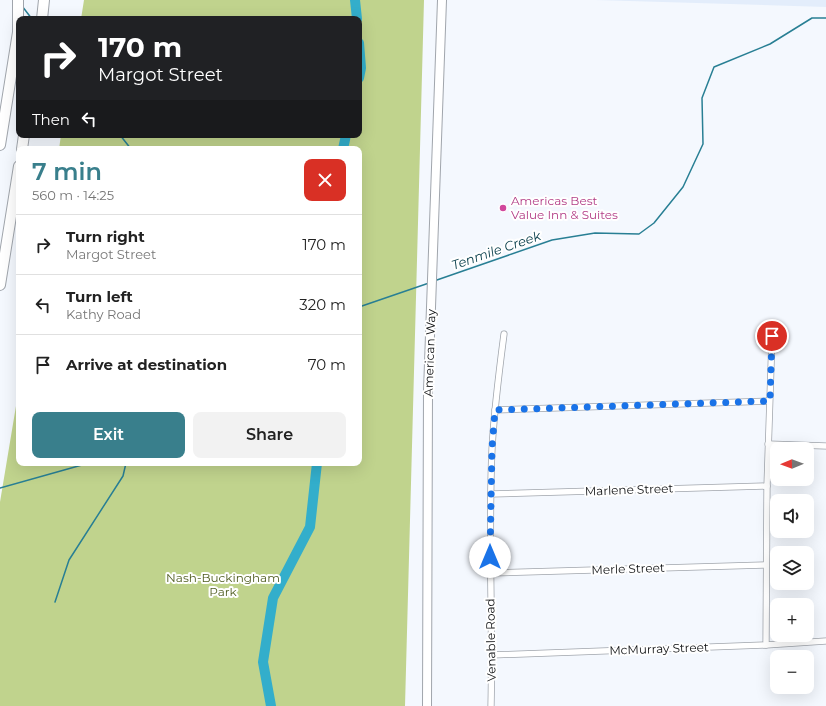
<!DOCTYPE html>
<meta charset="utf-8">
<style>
:root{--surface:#fff;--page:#f2f2f2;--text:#222;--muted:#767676;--line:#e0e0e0;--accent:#397f8c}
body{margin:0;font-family:Montserrat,sans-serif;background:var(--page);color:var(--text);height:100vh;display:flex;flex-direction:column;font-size:15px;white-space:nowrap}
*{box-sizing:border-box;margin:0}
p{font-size:13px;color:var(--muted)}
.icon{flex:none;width:22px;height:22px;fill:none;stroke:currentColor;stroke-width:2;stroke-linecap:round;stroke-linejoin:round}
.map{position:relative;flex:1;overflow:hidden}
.drawer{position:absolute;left:16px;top:146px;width:346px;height:320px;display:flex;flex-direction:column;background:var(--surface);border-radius:8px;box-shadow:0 4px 16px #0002}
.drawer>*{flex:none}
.top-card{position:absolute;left:16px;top:16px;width:346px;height:122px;border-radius:8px;box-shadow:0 4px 16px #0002;background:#202124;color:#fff;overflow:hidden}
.needle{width:26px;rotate:269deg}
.fabs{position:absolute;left:770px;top:442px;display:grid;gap:8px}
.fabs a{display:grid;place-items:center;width:44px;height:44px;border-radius:8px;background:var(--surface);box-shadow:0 4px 16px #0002;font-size:20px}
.pin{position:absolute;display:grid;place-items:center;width:34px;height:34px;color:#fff;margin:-17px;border:2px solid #fff;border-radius:50%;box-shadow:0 1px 4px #0007}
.me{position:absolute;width:44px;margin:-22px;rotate:0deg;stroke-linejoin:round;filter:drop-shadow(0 0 3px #0008)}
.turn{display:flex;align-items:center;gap:14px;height:84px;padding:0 16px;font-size:18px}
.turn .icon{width:52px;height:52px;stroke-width:2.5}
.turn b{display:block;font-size:28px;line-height:34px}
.then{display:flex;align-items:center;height:38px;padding:0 16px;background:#0003;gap:8px;font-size:15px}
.round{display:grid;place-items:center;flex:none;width:42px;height:42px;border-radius:8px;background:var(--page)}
.headline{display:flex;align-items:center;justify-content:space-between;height:68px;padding:0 16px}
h1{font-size:24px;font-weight:600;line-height:30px;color:var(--accent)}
.button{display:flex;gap:8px;margin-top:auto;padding:8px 16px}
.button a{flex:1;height:46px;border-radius:8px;background:var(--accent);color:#fff;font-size:16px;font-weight:600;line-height:46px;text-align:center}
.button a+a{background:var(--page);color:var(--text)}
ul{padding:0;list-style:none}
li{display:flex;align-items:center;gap:12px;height:60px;padding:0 16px;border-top:1px solid var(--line)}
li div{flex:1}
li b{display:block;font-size:15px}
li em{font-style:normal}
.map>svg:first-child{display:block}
.built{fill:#e3edfb}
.green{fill:#c0d38d}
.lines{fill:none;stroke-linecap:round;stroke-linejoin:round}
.stream{stroke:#287f94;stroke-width:1.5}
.river{stroke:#33aecb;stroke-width:10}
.minor-casing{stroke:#a0a5ac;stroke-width:7}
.secondary-casing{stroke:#a0a5ac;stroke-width:10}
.motorway-casing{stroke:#a0a5ac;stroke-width:12}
.minor{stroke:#fff;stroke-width:5.5}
.secondary{stroke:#fff;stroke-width:8}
.motorway{stroke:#fff;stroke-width:10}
.route{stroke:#1a73e8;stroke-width:7;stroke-dasharray:0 12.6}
.hotel-dot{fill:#d1479c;stroke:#fff;stroke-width:1.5}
.labels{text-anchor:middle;stroke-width:4;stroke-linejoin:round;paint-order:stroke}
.hotel-label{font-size:12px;fill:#b23c85;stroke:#fff;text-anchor:start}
.street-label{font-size:12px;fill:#0e1012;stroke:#fff}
.park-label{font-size:12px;fill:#505d21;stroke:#fff}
.water-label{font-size:13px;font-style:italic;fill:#0b404d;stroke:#fff}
</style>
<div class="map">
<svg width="826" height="706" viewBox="0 0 826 706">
<rect width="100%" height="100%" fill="#f4f8fe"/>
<!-- built -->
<path class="built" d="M595 0H826V7Z"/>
<!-- green -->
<path class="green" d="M84 0H424L405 706H0V502L19 388V463H359V149H59L61 135H359V19H81Z"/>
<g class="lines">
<!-- stream -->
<g class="stream">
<path d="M22 6 32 19"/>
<path d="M120 135 131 149"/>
<path d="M434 281 552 240 595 233 639 234 654 223 683 187 703 144 702 98 714 67 770 44 812 18H826"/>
<path d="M359 307 429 283"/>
<path d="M0 488 89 463"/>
<path d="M55 602 69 560 123 476 126 463"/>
</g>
<!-- river -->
<g class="river">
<path d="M355 0 357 19"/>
<path d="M359 43 361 68 359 78"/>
<path d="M343 149 346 135"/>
<path d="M271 706 263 662 273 598 310 527 317 463"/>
</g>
<!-- minor casing -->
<g class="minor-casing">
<g id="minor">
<path d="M495 410 769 401"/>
<path d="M768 444 826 446"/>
<path d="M491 494 767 486"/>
<path d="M490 573 765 565"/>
<path d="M766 645 767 486 772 337"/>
<path d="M492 655 766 645 826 641"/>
<path d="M491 706C493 620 488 535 492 449 494 411 499 372 504 334"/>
</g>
</g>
<!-- secondary casing -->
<g class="secondary-casing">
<path id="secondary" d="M427 706 428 391 442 0"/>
</g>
<!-- motorway casing -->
<g class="motorway-casing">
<g id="motorway">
<path d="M18 0V30"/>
<path d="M42 19 44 0"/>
<path d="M0 145 19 26"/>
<path d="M22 149 24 135"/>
<path d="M0 285 19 166"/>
</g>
</g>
<!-- minor -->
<use href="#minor" class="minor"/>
<!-- secondary -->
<use href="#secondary" class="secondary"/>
<!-- motorway -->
<use href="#motorway" class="motorway"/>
</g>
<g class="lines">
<!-- route -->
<path class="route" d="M490 557 492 448 495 410 770 401 772 336"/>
</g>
<!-- markers -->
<circle class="hotel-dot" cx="503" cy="208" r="4"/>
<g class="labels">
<!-- hotel labels -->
<g class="hotel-label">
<text x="511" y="205">Americas Best<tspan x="511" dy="14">Value Inn &amp; Suites</tspan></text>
</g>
<!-- street labels -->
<g class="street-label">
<text transform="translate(430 353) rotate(-88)" y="4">American Way</text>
<text transform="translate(629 490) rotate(-2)" y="4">Marlene Street</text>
<text transform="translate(628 569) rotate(-2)" y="4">Merle Street</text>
<text transform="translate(491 640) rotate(-91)" y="4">Venable Road</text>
<text transform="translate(659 649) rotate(-2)" y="4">McMurray Street</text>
</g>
<!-- park labels -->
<g class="park-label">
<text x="223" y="582">Nash-Buckingham<tspan x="223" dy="14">Park</tspan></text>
</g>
<!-- water labels -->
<g class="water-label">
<text transform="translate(496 250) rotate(-19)" y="5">Tenmile Creek</text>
</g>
</g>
</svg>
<div class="fabs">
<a><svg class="needle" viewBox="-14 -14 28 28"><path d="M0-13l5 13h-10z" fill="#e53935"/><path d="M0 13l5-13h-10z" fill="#767676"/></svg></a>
<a><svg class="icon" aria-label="sound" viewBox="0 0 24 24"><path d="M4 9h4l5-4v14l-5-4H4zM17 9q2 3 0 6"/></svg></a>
<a><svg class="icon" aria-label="layers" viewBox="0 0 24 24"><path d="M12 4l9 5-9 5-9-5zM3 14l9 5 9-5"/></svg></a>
<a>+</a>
<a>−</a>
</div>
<div class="pin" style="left:772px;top:336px;background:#d93025"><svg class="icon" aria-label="arrive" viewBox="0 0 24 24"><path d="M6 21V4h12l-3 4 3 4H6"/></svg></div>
<svg class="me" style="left:490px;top:557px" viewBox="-20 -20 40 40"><circle r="19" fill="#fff"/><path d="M0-13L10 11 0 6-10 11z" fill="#1a73e8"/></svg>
<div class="top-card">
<div class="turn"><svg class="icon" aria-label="right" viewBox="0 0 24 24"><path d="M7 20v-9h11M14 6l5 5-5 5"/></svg><div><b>170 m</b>Margot Street</div></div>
<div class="then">Then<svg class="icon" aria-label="left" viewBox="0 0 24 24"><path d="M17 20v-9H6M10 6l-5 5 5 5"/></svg></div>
</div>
<section class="drawer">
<div class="headline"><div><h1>7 min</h1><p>560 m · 14:25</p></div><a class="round" style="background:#d93025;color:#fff"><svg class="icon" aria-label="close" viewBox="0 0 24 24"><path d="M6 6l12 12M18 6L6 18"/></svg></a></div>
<ul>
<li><svg class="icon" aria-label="right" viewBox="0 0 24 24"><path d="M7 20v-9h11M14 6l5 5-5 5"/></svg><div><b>Turn right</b><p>Margot Street</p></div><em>170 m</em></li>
<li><svg class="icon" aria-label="left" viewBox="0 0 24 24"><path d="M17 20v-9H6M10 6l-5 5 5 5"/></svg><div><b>Turn left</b><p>Kathy Road</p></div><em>320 m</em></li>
<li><svg class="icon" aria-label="arrive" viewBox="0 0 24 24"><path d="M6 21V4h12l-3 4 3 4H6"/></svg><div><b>Arrive at destination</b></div><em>70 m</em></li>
</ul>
<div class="button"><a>Exit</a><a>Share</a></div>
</section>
</div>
